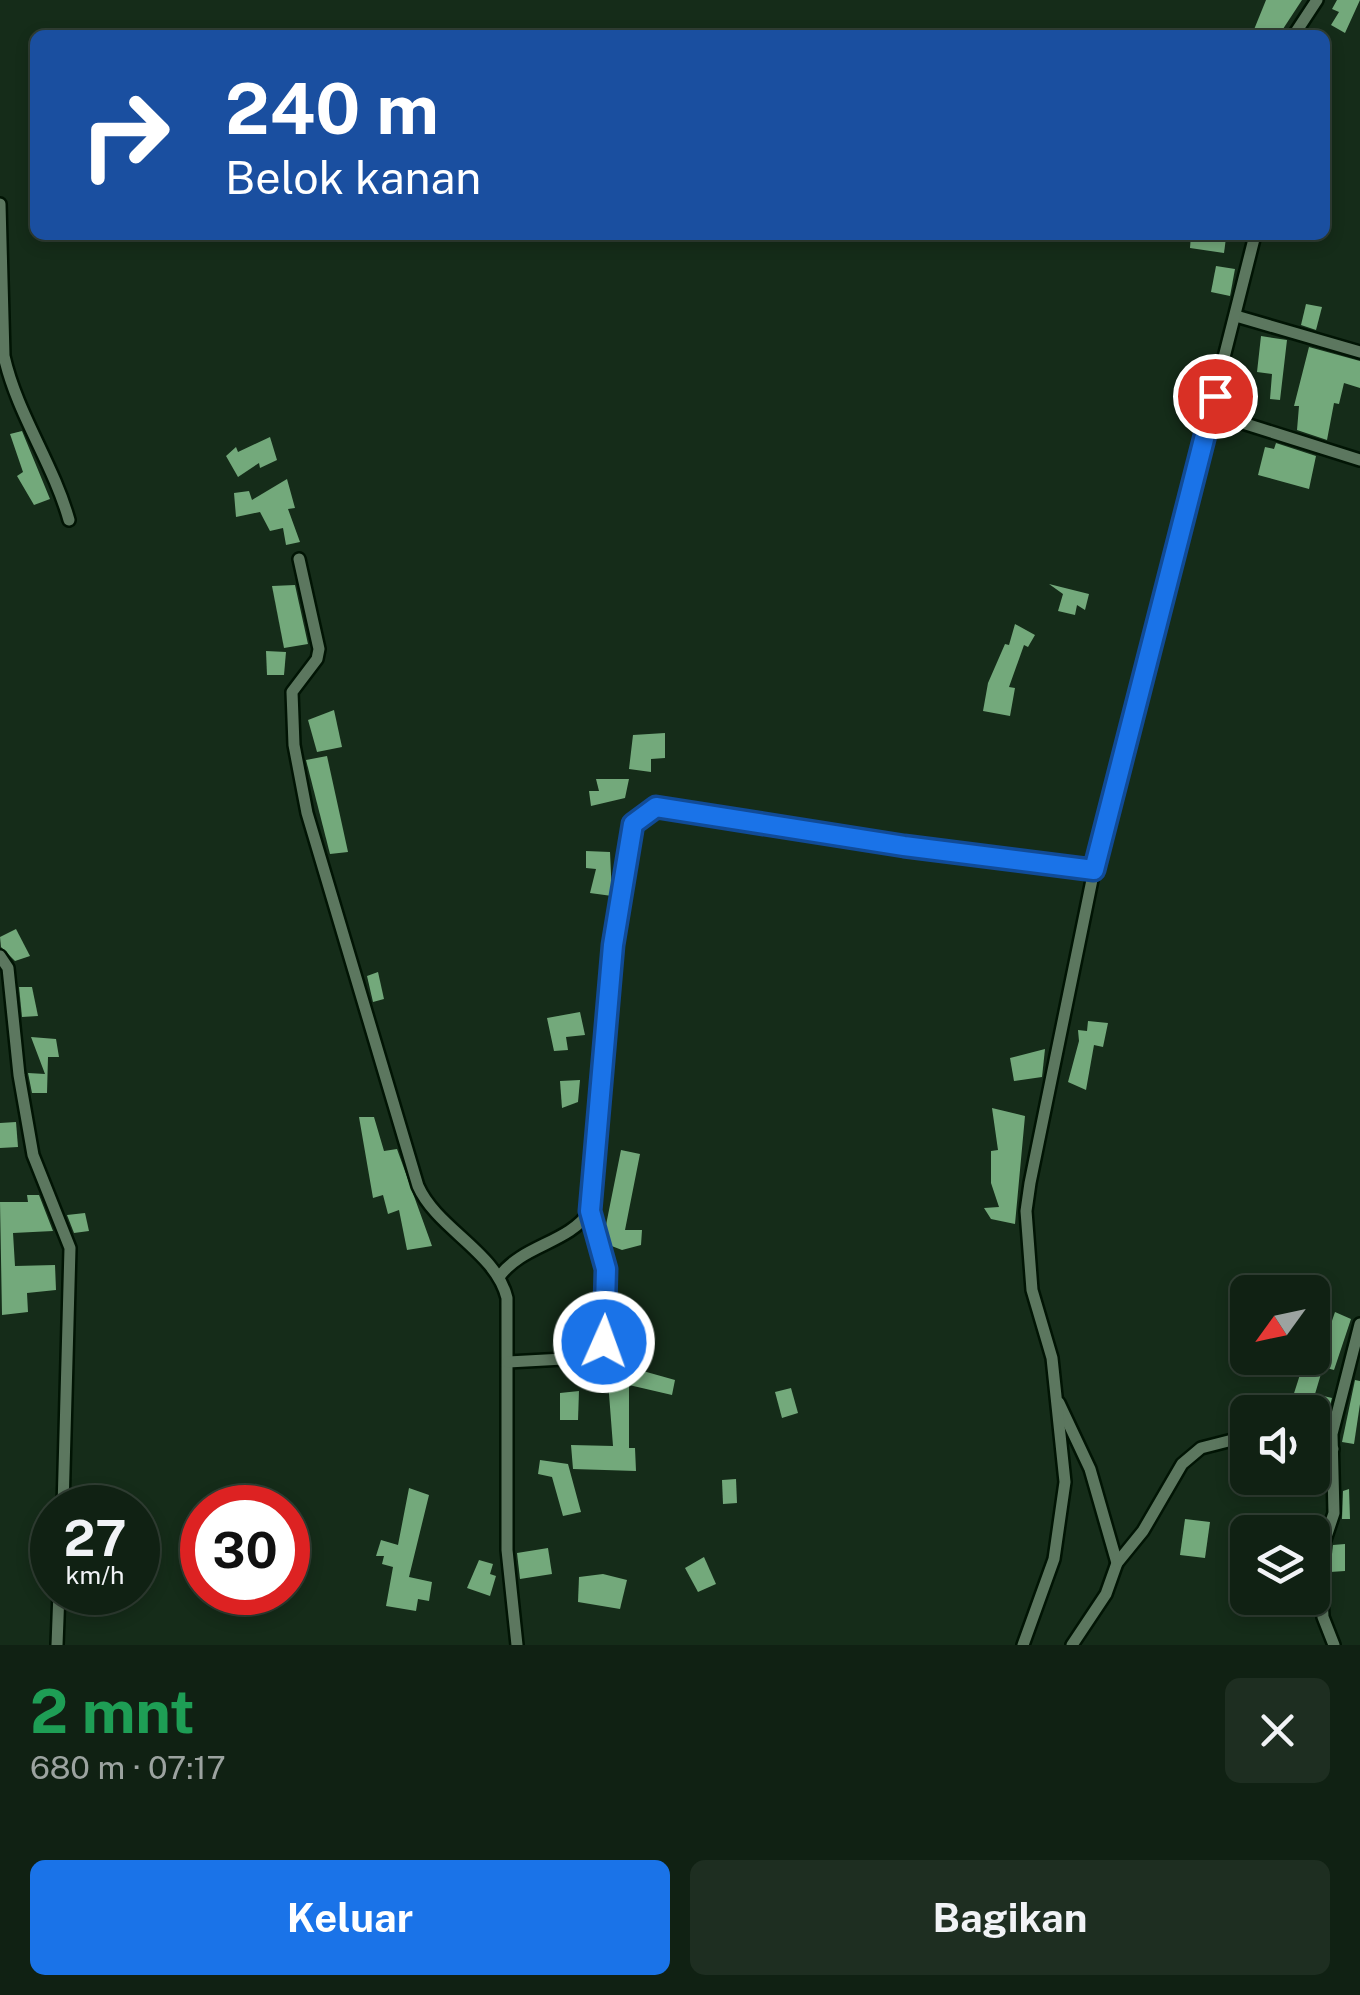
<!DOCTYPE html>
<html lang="id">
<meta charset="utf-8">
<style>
:root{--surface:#102113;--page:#1e2e21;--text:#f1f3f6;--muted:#9ca3a0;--line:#303e33;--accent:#1a73e8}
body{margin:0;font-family:"Public Sans",sans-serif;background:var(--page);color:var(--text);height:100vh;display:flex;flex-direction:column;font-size:38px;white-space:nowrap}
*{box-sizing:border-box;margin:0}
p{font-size:32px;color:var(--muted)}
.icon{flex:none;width:55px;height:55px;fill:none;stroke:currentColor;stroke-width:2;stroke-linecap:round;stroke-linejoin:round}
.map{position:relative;height:1645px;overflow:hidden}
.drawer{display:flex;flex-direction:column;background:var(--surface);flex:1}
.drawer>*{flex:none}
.banner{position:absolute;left:30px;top:30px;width:1300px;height:210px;border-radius:15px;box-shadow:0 5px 15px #0003,0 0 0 2px var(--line);background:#1a4fa0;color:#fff;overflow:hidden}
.needle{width:65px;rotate:237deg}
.buttons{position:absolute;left:1230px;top:1275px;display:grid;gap:20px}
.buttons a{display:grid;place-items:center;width:100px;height:100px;border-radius:15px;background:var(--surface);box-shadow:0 5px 15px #0003,0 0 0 2px var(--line);font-size:50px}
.speed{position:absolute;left:30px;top:1485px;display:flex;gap:20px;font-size:50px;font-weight:700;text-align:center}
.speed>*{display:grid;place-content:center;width:130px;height:130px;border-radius:50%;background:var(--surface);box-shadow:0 5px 15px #0003,0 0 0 2px var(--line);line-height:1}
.speed small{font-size:25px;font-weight:400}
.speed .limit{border:15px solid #d22;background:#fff;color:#111}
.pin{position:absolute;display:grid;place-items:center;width:85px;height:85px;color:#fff;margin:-42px;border:5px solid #fff;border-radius:50%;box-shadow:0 2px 10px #0007}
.me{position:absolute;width:110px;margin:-55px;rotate:2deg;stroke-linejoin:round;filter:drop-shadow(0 0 8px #0008)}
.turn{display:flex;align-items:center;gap:35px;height:210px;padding:0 30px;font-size:45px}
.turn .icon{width:130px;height:130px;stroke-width:2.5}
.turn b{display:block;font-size:70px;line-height:85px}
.round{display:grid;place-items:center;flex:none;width:105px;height:105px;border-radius:15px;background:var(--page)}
.headline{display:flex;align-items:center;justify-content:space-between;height:170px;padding:0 30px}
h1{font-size:60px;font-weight:700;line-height:75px;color:#1e9e55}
.button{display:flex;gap:20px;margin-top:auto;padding:20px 30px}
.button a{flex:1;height:115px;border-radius:15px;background:var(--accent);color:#fff;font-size:40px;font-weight:700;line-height:115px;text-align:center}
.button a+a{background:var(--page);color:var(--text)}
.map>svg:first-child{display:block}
.building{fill:#73a97b}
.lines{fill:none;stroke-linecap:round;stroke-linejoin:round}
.street-casing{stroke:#011404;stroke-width:16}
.street{stroke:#5c775f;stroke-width:11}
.route-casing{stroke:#114b97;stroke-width:25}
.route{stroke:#1a73e8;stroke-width:18}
</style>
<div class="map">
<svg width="1360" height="1645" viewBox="0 0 1360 1645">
<rect width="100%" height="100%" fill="#152c19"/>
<!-- building -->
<g class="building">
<path d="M1266 0H1302L1279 35 1253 32Z"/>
<path d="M1337 0H1360L1345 33 1331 25 1339 12 1332 9Z"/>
<path d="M1191 235 1226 238 1224 253 1190 248Z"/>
<path d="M1216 266 1235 269 1230 296 1211 292Z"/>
<path d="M1306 304 1322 307 1316 330 1301 325Z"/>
<path d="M1261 336 1287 340 1280 400 1270 399 1272 374 1257 372Z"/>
<path d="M1309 347 1360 361V388L1344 383 1339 404 1334 403 1327 440 1297 430 1299 406H1294Z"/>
<path d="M22 431 50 499 34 505 17 476 23 472 10 434Z"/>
<path d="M270 437 277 460 260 468 259 463 238 477 226 456 236 447 238 452Z"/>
<path d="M1276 443 1316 456 1309 489 1258 475 1265 447 1274 449Z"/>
<path d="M287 479 295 508 288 509 300 542 286 545 283 528 270 531 260 512 236 517 234 493 249 491 252 500Z"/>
<path d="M1049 584 1089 594 1085 610 1077 605 1075 615 1058 611 1063 594Z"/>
<path d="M295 585 308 644 284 648 272 586Z"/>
<path d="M1015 624 1035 635 1028 647 1024 645 1009 687 1015 688 1010 716 983 711 988 683 1005 644 1009 645Z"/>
<path d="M266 651 286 652 284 675H267Z"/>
<path d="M334 710 342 747 317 752 308 720Z"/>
<path d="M665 733V758L651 759V772L629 769 633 735Z"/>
<path d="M327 756 348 852 330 854 306 760Z"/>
<path d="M596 779H629L625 798 591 806 589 791H599Z"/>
<path d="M586 851 610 852 612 896 590 893 596 869 586 868Z"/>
<path d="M16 929 30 956 15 961 1 947 0 937Z"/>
<path d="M378 972 384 999 373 1002 367 976Z"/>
<path d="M19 987H32L38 1016 22 1017Z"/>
<path d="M580 1012 585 1035 566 1037 568 1050 554 1051 547 1018Z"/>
<path d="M1088 1021 1108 1023 1103 1047 1094 1045 1086 1090 1068 1082 1079 1041 1078 1030 1087 1031Z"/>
<path d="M31 1037 56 1039 59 1057H48L47 1093H32L28 1073 45 1074Z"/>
<path d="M1045 1049 1042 1077 1014 1081 1010 1058Z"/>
<path d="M580 1080 578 1102 562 1108 560 1081Z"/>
<path d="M992 1108 1025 1116 1015 1224 991 1219 984 1208 999 1207 991 1183V1151L998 1150Z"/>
<path d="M359 1117H374L384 1151 397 1149 432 1246 407 1250 399 1210 388 1214 383 1195 373 1198Z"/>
<path d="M16 1122 18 1147 0 1148V1123Z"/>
<path d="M621 1150 640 1154 625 1230H642L641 1245 622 1250 609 1245 605 1230Z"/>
<path d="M27 1195H39L53 1231 13 1233 15 1266 55 1265 56 1290 27 1293 28 1312 2 1315 0 1202H28Z"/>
<path d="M85 1213 89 1231 74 1233 67 1215Z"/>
<path d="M1335 1312 1351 1319 1334 1370 1323 1367 1315 1394 1332 1398 1327 1417 1289 1409 1304 1362 1317 1365Z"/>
<path d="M614 1348 644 1350 643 1371 675 1380 672 1395 629 1385V1448H635L636 1471 573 1469 571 1445 613 1446 608 1381 591 1380V1363L615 1362Z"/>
<path d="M1355 1380 1360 1381V1404L1354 1444 1342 1442Z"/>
<path d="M791 1388 798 1413 782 1418 775 1392Z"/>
<path d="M579 1391 578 1420H560V1393Z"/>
<path d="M540 1460 568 1464 581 1512 563 1516 552 1477 538 1474Z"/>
<path d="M736 1479 737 1503 723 1504 722 1480Z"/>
<path d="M409 1488 429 1495 409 1577 432 1582 429 1601 418 1599 416 1611 386 1606 393 1567 382 1564 384 1556H376L381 1540 398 1545Z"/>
<path d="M1349 1489 1350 1519H1342L1343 1491Z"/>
<path d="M1185 1519 1210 1522 1205 1558 1180 1555Z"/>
<path d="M1345 1544V1571L1330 1572 1333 1545Z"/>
<path d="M548 1548 552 1574 520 1579 517 1553Z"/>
<path d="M704 1557 716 1584 698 1592 685 1568Z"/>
<path d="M479 1560 493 1564 490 1574 496 1576 490 1596 467 1588Z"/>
<path d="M603 1574 627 1580 620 1609 578 1602 579 1577Z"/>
<path d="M1269 1598H1313V1599L1308 1613Z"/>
</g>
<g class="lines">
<!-- street casing -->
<g class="street-casing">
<g id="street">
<path d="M1294 35 1317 0"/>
<path d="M0 204 4 356C17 414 53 463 69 520"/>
<path d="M1236 316 1360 352"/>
<path d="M1211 413 1360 460"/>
<path d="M299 559 319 649 317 659 292 692 294 745 307 813 418 1186C437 1229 496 1252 507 1298V1550L517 1645"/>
<path d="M0 956 8 968 19 1075 33 1155 70 1248 63 1508"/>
<path d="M499 1277C523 1244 568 1244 590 1211"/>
<path d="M508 1362 582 1358 605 1342 606 1269 590 1211 613 945 633 825 655 807 904 847 1094 870"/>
<path d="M1059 1403 1090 1469 1117 1563"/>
<path d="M1312 1440 1333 1449"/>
<path d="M57 1645 59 1592"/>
<path d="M1023 1645 1054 1559 1065 1482 1052 1358 1032 1290 1026 1211 1030 1183 1094 870 1255 235"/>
<path d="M1072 1645 1106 1594 1117 1563 1143 1531 1182 1464 1201 1448 1248 1436"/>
<path d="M1334 1645 1323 1617 1320 1555 1334 1513 1332 1434 1360 1324"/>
</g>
</g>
<!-- street -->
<use href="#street" class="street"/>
</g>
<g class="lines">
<!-- route casing -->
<g class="route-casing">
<path id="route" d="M604 1342 606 1269 590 1211 613 945 633 824 656 807 904 846 1094 870 1215 396"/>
</g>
<!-- route -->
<use href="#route" class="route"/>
</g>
</svg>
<div class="buttons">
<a><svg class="needle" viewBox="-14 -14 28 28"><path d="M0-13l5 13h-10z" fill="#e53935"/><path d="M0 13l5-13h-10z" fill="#9ca3a0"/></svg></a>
<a><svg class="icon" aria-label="sound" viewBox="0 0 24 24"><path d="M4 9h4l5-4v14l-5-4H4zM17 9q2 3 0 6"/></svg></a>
<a><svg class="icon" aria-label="layers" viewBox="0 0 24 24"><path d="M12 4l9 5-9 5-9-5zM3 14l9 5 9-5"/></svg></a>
</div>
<div class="speed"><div>27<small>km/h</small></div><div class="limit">30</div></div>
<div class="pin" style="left:1215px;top:396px;background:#d93025"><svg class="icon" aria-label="arrive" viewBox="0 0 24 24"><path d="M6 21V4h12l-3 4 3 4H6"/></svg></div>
<svg class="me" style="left:604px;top:1342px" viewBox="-20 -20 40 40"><circle r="17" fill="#1a73e8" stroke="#fff" stroke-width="3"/><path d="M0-11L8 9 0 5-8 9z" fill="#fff"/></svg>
<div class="banner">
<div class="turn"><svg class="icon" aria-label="right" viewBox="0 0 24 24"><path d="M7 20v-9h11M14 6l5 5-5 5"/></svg><div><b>240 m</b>Belok kanan</div></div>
</div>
</div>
<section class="drawer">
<div class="headline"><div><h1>2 mnt</h1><p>680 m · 07:17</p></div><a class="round"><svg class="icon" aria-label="close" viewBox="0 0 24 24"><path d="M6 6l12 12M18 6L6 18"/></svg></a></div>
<div class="button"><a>Keluar</a><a>Bagikan</a></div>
</section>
